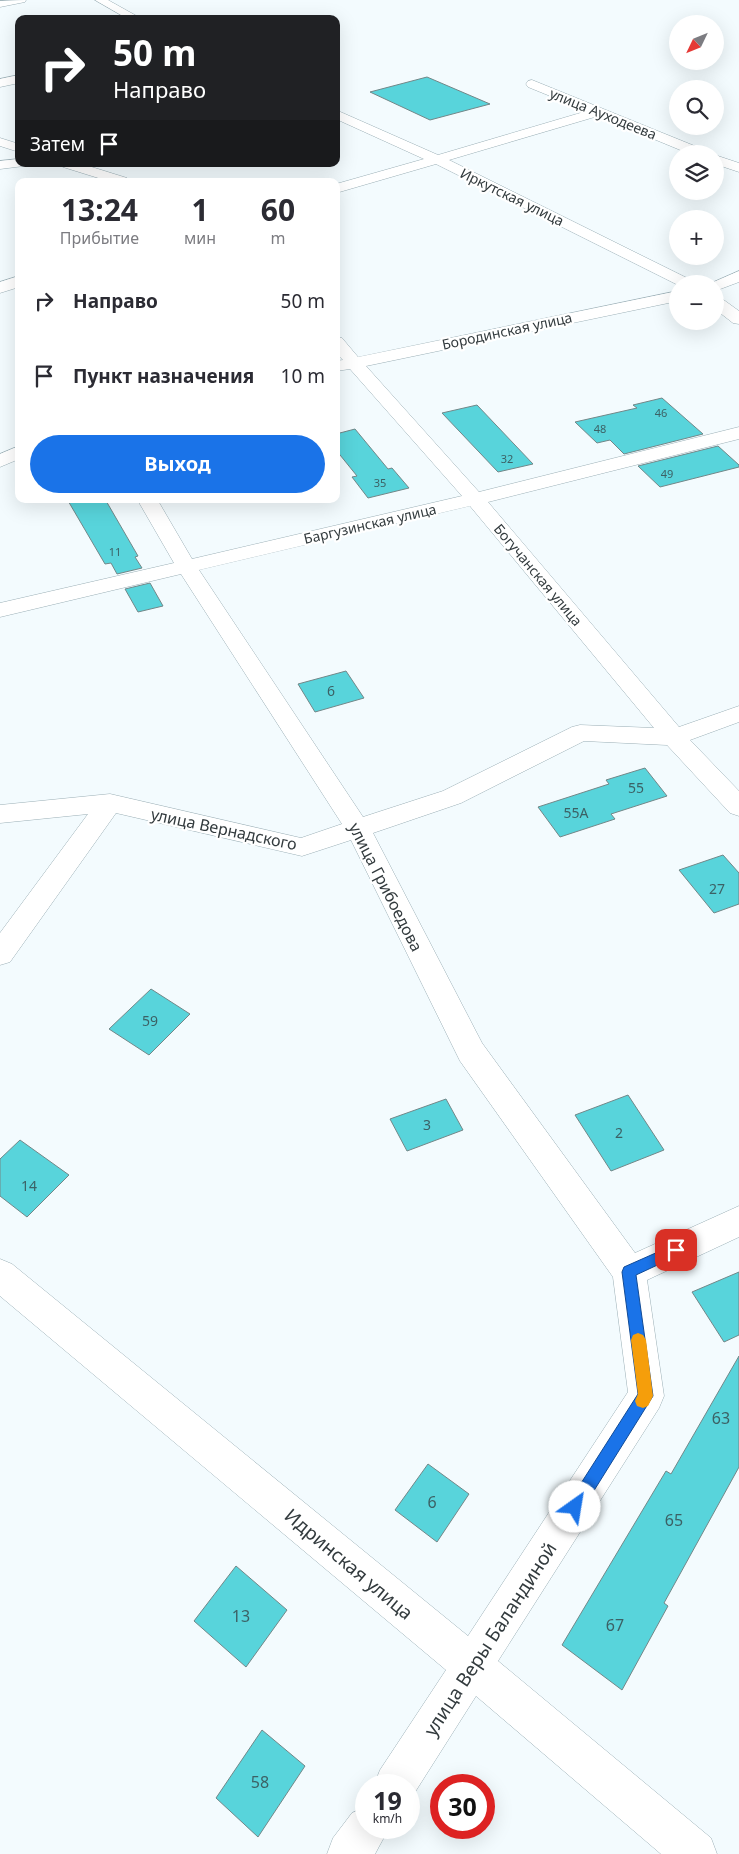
<!DOCTYPE html>
<html lang="ru">
<meta charset="utf-8">
<style>
:root{--surface:#fff;--page:#f2f2f3;--text:#2b2b33;--muted:#7c7c81;--accent:#1a73e8}
body{margin:0;font-family:"Noto Sans",sans-serif;background:var(--page);color:var(--text);height:100vh;display:flex;flex-direction:column;font-size:19px;white-space:nowrap}
*{box-sizing:border-box;margin:0}
p{font-size:16px;color:var(--muted)}
.icon{flex:none;width:28px;height:28px;fill:none;stroke:currentColor;stroke-width:2;stroke-linecap:round;stroke-linejoin:round}
.map{position:relative;flex:1;overflow:hidden}
.side{position:absolute;left:15px;top:178px;width:325px;height:325px;display:flex;flex-direction:column;background:var(--surface);border-radius:10px;box-shadow:0 5px 20px #0002}
.side>*{flex:none}
.top-card{position:absolute;left:15px;top:15px;width:325px;height:152px;border-radius:10px;box-shadow:0 5px 20px #0002;background:#202124;color:#fff;overflow:hidden}
.needle{width:32px;rotate:227deg}
.controls{position:absolute;left:669px;top:15px;display:grid;gap:10px}
.controls a{display:grid;place-items:center;width:55px;height:55px;border-radius:50%;background:var(--surface);box-shadow:0 5px 20px #0002;font-size:25px}
.speed{position:absolute;left:355px;top:1774px;display:flex;gap:10px;font-size:25px;font-weight:700;text-align:center}
.speed>*{display:grid;place-content:center;width:65px;height:65px;border-radius:50%;background:var(--surface);box-shadow:0 5px 20px #0002;line-height:1}
.speed small{font-size:12px;font-weight:400}
.speed .limit{border:8px solid #d22;background:#fff;color:#111}
.pin{position:absolute;display:grid;place-items:center;width:42px;height:42px;color:#fff;margin:-21px;border-radius:10px;box-shadow:0 2px 8px #0006}
.me{position:absolute;width:55px;margin:-28px;rotate:32deg;stroke-linejoin:round;filter:drop-shadow(0 0 4px #0008)}
.turn{display:flex;align-items:center;gap:18px;height:105px;padding:0 15px;font-size:22px}
.turn .icon{width:65px;height:65px;stroke-width:2.5}
.turn b{display:block;font-size:35px;line-height:42px}
.then{display:flex;align-items:center;height:48px;padding:0 15px;background:#0003;gap:10px;font-size:19px}
.eta{display:flex;justify-content:space-evenly;align-items:center;height:85px;text-align:center}
.eta b{font-size:30px;font-weight:700;line-height:35px}
.primary-button{display:flex;gap:10px;margin-top:auto;padding:10px 15px}
.primary-button a{flex:1;height:58px;border-radius:30px;background:var(--accent);color:#fff;font-size:20px;font-weight:700;line-height:58px;text-align:center}
ul{padding:0;list-style:none}
li{display:flex;align-items:center;gap:15px;height:75px;padding:0 15px}
li div{flex:1}
li b{display:block;font-size:19px}
li em{font-style:normal}
.map>svg:first-child{display:block}
.building{fill:#58d4db;stroke:#728788}
.lines{fill:none;stroke-linecap:round;stroke-linejoin:round}
.minor-casing{stroke:#9bafb6;stroke-width:1}
.minor{fill:#fff;fill-rule:evenodd}
.route{fill:#1a73e8;stroke:#114b97}
.slow{fill:#f59e0b}
.labels{text-anchor:middle;stroke-width:4.5;stroke-linejoin:round;paint-order:stroke}
.far-number-label{font-size:11px;fill:#3c6165}
.far-street-label{font-size:14px;fill:#333b3e;stroke:#fff}
.number-label{font-size:14px;fill:#3c6165}
.street-label{font-size:16px;fill:#333b3e;stroke:#fff}
.near-number-label{font-size:16px;fill:#3c6165}
.near-street-label{font-size:19px;fill:#333b3e;stroke:#fff}
</style>
<div class="map">
<svg width="739" height="1854" viewBox="0 0 739 1854">
<rect width="100%" height="100%" fill="#f3fbfe"/>
<!-- building -->
<g class="building">
<path d="M427 77 490 104 430 120 370 92Z"/>
<path d="M662 398 703 434 624 454 610 440 597 443 575 422 637 408 633 405Z"/>
<path d="M477 405 533 464 498 472 442 413Z"/>
<path d="M355 429 388 469 392 468 409 488 368 498 352 477 357 476 336 450V434Z"/>
<path d="M718 446 739 465V467L660 487 638 466Z"/>
<path d="M67 499H105L138 556 135 557 142 568 117 574 111 563 105 564Z"/>
<path d="M150 583 163 606 138 612 125 589Z"/>
<path d="M346 671 364 698 315 712 298 684Z"/>
<path d="M645 768 667 796 611 814 615 819 560 837 538 807 609 784 606 780Z"/>
<path d="M723 855 739 873V904L714 913 679 870Z"/>
<path d="M151 989 190 1014 149 1055 109 1029Z"/>
<path d="M628 1095 664 1150 611 1171 575 1115Z"/>
<path d="M446 1099 463 1130 407 1151 390 1119Z"/>
<path d="M20 1140 69 1175 27 1217 0 1196V1159Z"/>
<path d="M739 1272V1335L724 1342 692 1292Z"/>
<path d="M739 1356V1467L664 1603 668 1606 622 1690 562 1645 666 1471 671 1474Z"/>
<path d="M428 1464 469 1494 437 1542 395 1510Z"/>
<path d="M236 1566 287 1610 246 1667 194 1621Z"/>
<path d="M262 1730 305 1766 258 1837 216 1798Z"/>
</g>
<g class="lines">
<!-- minor casing -->
<g class="minor-casing">
<g id="minor">
<path d="M26 0 25 2 0 7V1Z"/>
<path d="M95 0H108L142 19H128Z"/>
<path d="M19 75V83L0 87V79Z"/>
<path d="M532 80 707 151 709 154H690L598 116 449 160 693 281 695 284H678V285L436 164 336 193V184L424 159 336 119V110L438 155 587 111 528 87 526 84 528 81Z"/>
<path d="M0 138 19 144V152L0 146Z"/>
<path d="M715 155 739 163V172L715 164Z"/>
<path d="M19 159V164H25L24 166 0 169V161Z"/>
<path d="M61 164H82L127 178 129 181H108L63 167Z"/>
<path d="M739 271V282L715 291V284H709Z"/>
<path d="M19 276V287L0 293V282Z"/>
<path d="M678 291V301L366 366 479 492 739 427V439L488 502 679 727 739 706V722L690 740 739 791V816L730 813 667 745 584 741 461 803 373 833 482 1043 635 1253 739 1206V1237L647 1280 664 1396 659 1408 498 1661 711 1838 717 1854H661L476 1696 410 1800 409 1785H374L380 1770 446 1670 0 1296V1259L12 1264 468 1636 628 1392 613 1277 460 1061 351 840 302 856 116 813 10 962 0 965V933L88 814 0 823V805L110 794 301 838 342 824 181 574 0 617V603L174 563 137 499H157L192 559 462 496 350 369 336 371V361L343 360 336 353V337L342 338 358 357ZM470 506 654 728 580 725 572 727 443 791 363 817 199 570Z"/>
<path d="M715 296 721 298 739 311V324L733 323 715 309Z"/>
<path d="M19 446V459L0 467V454Z"/>
<path d="M366 1807V1828H389L375 1854H327L333 1838 352 1813Z"/>
</g>
</g>
<!-- minor -->
<use href="#minor" class="minor"/>
</g>
<!-- route -->
<path class="route" d="M676 1244 681 1246 683 1250 681 1254 636 1275 653 1396 580 1513 575 1515 569 1513 567 1507 569 1502 638 1394 622 1272 624 1267Z"/>
<!-- slow -->
<path class="slow" d="M638 1333 643 1335 646 1340 653 1396 648 1406 643 1408 637 1406 635 1401 638 1394 631 1340 633 1335Z"/>
<g class="labels">
<!-- far-number labels -->
<g class="far-number-label">
<text x="661" y="417">46</text>
<text x="600" y="433">48</text>
<text x="507" y="463">32</text>
<text x="667" y="478">49</text>
<text x="380" y="487">35</text>
<text x="115" y="556">11</text>
</g>
<!-- far-street labels -->
<g class="far-street-label">
<text transform="translate(603 114) rotate(22)" y="5">улица Ауходеева</text>
<text transform="translate(512 197) rotate(26)" y="5">Иркутская улица</text>
<text transform="translate(507 331) rotate(-12)" y="5">Бородинская улица</text>
<text transform="translate(370 524) rotate(-13)" y="5">Баргузинская улица</text>
<text transform="translate(538 575) rotate(50)" y="5">Богучанская улица</text>
</g>
<!-- number labels -->
<g class="number-label">
<text x="331" y="696">6</text>
<text x="636" y="793">55</text>
<text x="576" y="818">55А</text>
<text x="717" y="894">27</text>
<text x="150" y="1026">59</text>
<text x="427" y="1130">3</text>
<text x="619" y="1138">2</text>
<text x="29" y="1191">14</text>
</g>
<!-- street labels -->
<g class="street-label">
<text transform="translate(224 829) rotate(12)" y="6">улица Вернадского</text>
<text transform="translate(386 887) rotate(63)" y="6">улица Грибоедова</text>
</g>
<!-- near-number labels -->
<g class="near-number-label">
<text x="721" y="1424">63</text>
<text x="432" y="1508">6</text>
<text x="674" y="1526">65</text>
<text x="241" y="1622">13</text>
<text x="615" y="1631">67</text>
<text x="260" y="1788">58</text>
</g>
<!-- near-street labels -->
<g class="near-street-label">
<text transform="translate(349 1564) rotate(40)" y="7">Идринская улица</text>
<text transform="translate(490 1639) rotate(-57)" y="7">улица Веры Баландиной</text>
</g>
</g>
</svg>
<div class="controls">
<a><svg class="needle" viewBox="-14 -14 28 28"><path d="M0-13l5 13h-10z" fill="#e53935"/><path d="M0 13l5-13h-10z" fill="#7c7c81"/></svg></a>
<a><svg class="icon" aria-label="search" viewBox="0 0 24 24"><circle cx="10" cy="10" r="6"/><path d="M15 15l6 6"/></svg></a>
<a><svg class="icon" aria-label="layers" viewBox="0 0 24 24"><path d="M12 4l9 5-9 5-9-5zM3 14l9 5 9-5"/></svg></a>
<a>+</a>
<a>−</a>
</div>
<div class="speed"><div>19<small>km/h</small></div><div class="limit">30</div></div>
<div class="pin" style="left:676px;top:1250px;background:#d93025"><svg class="icon" aria-label="arrive" viewBox="0 0 24 24"><path d="M6 21V4h12l-3 4 3 4H6"/></svg></div>
<svg class="me" style="left:575px;top:1507px" viewBox="-20 -20 40 40"><circle r="19" fill="#fff"/><path d="M0-13L10 11 0 6-10 11z" fill="#1a73e8"/></svg>
<div class="top-card">
<div class="turn"><svg class="icon" aria-label="right" viewBox="0 0 24 24"><path d="M7 20v-9h11M14 6l5 5-5 5"/></svg><div><b>50 m</b>Направо</div></div>
<div class="then">Затем<svg class="icon" aria-label="arrive" viewBox="0 0 24 24"><path d="M6 21V4h12l-3 4 3 4H6"/></svg></div>
</div>
<section class="side">
<div class="eta">
<div><b>13:24</b><p>Прибытие</p></div>
<div><b>1</b><p>мин</p></div>
<div><b>60</b><p>m</p></div>
</div>
<ul>
<li><svg class="icon" aria-label="right" viewBox="0 0 24 24"><path d="M7 20v-9h11M14 6l5 5-5 5"/></svg><div><b>Направо</b></div><em>50 m</em></li>
<li><svg class="icon" aria-label="arrive" viewBox="0 0 24 24"><path d="M6 21V4h12l-3 4 3 4H6"/></svg><div><b>Пункт назначения</b></div><em>10 m</em></li>
</ul>
<div class="primary-button"><a>Выход</a></div>
</section>
</div>
